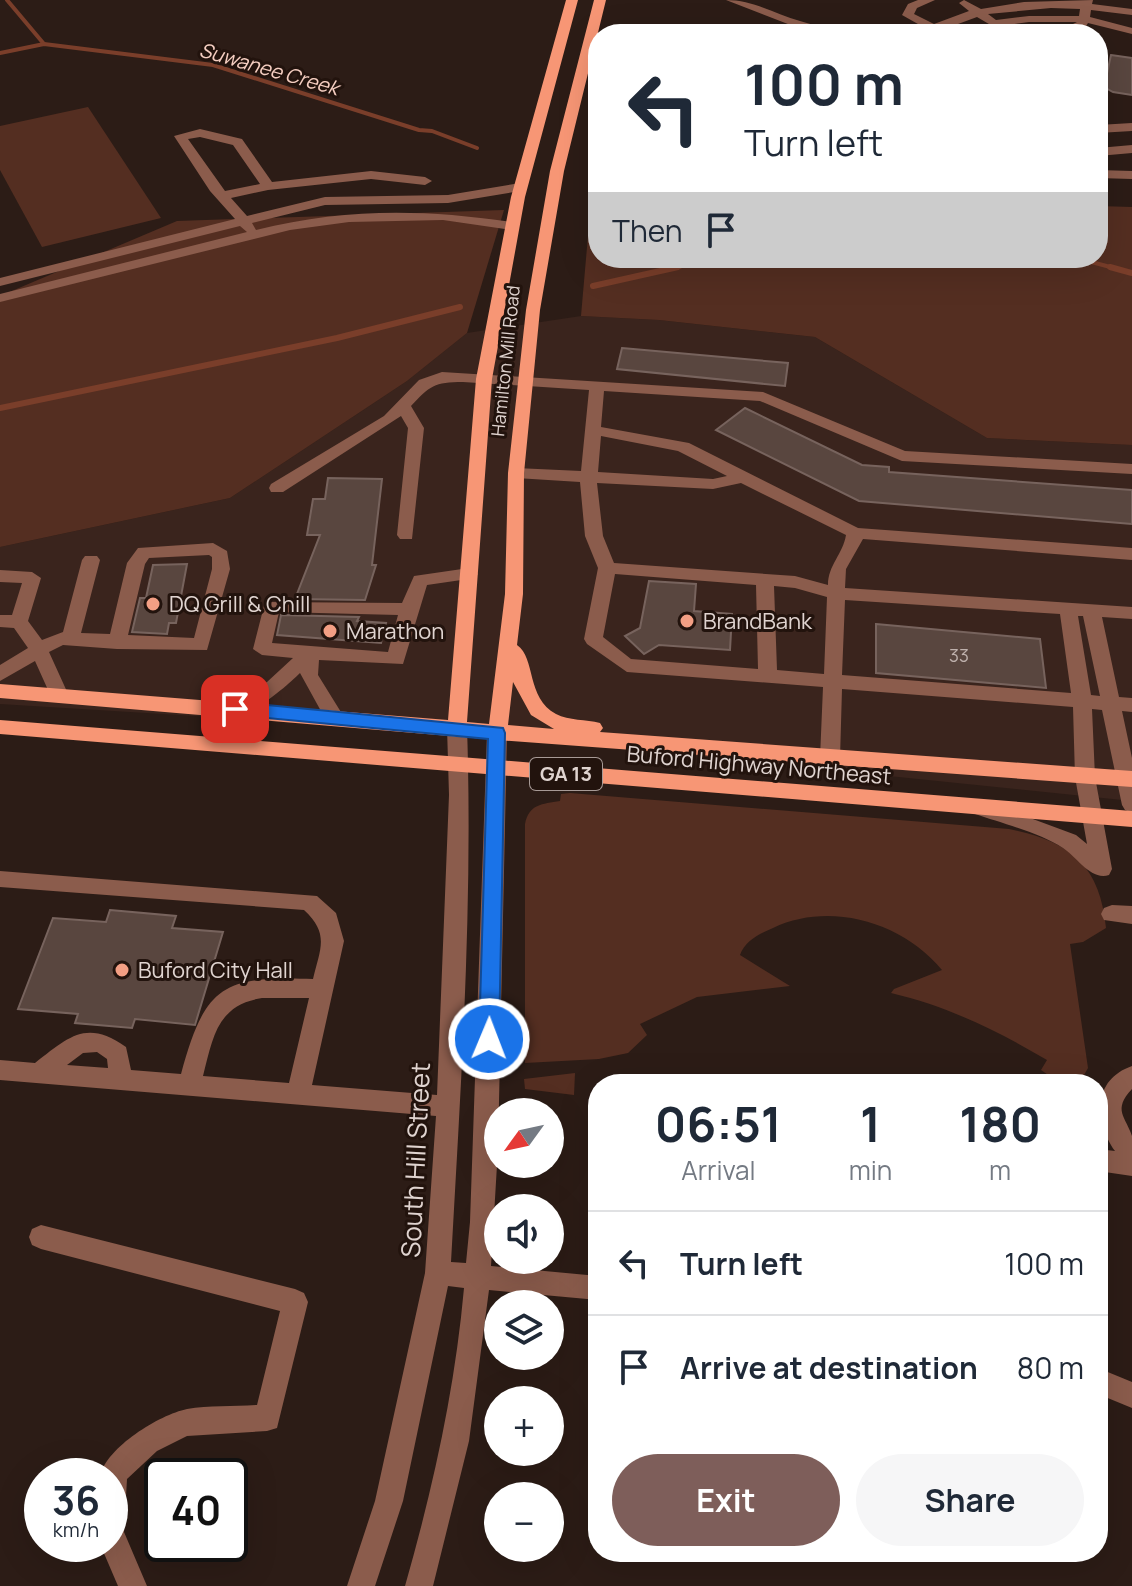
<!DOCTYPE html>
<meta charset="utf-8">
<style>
:root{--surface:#fff;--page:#f6f6f7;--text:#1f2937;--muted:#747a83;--line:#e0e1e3;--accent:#7e5e5a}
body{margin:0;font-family:Manrope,sans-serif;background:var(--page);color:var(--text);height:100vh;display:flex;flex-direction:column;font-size:30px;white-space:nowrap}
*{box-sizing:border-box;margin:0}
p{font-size:26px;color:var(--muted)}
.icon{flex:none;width:44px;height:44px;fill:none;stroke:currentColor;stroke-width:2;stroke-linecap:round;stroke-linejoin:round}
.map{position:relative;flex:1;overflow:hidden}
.sheet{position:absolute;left:588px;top:1074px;width:520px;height:488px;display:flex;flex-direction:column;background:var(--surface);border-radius:32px;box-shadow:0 8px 32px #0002}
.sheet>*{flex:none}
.hud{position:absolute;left:588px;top:24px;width:520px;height:244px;border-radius:32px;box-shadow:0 8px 32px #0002;background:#fff;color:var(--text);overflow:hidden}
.needle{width:52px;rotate:237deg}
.tools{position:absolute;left:484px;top:1098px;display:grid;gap:16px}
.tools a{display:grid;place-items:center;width:80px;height:80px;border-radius:50%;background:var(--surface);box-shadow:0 8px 32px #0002;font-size:40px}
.speed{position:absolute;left:24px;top:1458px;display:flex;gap:16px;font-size:40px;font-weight:700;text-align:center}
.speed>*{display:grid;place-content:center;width:104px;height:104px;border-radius:50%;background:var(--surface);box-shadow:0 8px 32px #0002;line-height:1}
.speed small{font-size:20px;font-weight:400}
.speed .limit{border:4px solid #111;border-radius:12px;background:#fff;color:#111}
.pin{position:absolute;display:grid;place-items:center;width:68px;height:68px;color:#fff;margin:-34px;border-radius:16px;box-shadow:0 4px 12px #0006}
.me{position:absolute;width:88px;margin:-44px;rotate:1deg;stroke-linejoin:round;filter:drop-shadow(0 0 6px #0008)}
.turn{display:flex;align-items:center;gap:28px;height:168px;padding:0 24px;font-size:36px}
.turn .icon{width:104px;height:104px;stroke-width:2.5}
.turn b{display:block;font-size:56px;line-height:68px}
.then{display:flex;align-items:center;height:76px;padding:0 24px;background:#0003;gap:16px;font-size:30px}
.eta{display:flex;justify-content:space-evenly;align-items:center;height:136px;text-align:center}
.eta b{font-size:48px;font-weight:700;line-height:56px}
.cta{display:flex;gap:16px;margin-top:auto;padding:16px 24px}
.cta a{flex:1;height:92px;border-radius:48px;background:var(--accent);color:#fff;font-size:32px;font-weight:700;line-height:92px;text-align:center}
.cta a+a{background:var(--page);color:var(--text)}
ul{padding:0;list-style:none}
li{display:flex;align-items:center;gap:24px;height:104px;padding:0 24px;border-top:2px solid var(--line)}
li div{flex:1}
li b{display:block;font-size:30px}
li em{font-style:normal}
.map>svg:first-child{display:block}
.built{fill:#3a241d}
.green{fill:#542e21}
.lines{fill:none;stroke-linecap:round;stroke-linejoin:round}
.stream-far1{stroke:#7a3e2a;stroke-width:4}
.stream{stroke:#7a3e2a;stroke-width:6}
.building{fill:#59463f;stroke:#77635d;stroke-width:2}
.minor{fill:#8b5c4c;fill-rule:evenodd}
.major{fill:#f79675;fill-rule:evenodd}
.route{fill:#1a73e8;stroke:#114b97;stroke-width:2}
.poi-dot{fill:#f39f84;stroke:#22130d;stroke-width:3}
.labels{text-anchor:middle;stroke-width:6;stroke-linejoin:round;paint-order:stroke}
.far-street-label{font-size:18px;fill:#e0d4d0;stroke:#22130d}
.number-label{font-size:18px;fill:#beb0ac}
.far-water-label{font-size:20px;font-style:italic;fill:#f5cec1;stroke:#22130d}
.shield{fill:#22130d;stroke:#a79a96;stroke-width:2}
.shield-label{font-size:20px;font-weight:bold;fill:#e0d4d0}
.poi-label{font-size:22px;fill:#e0d4d0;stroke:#22130d;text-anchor:start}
.street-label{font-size:22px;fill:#e0d4d0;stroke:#22130d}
.near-street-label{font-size:26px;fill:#e0d4d0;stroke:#22130d}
</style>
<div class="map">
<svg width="1132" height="1586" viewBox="0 0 1132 1586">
<rect width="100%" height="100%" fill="#2c1c16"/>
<!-- built -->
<path class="built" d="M581 316 659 320 815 337 987 438 1132 445V801L471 733 0 704V547L230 498 407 381 467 333Z"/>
<!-- green -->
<g class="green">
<path d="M88 107 161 218 42 247 0 170V126Z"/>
<path d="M598 189V258H1098V206L1132 207V445L987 438 815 337 659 320 581 316 592 190Z"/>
<path d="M504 210 467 333 407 381 230 498 0 547V296L177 221Z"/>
<path d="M570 793 1009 829C1070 841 1100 865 1106 928L1083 942 1070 944 1088 1068 1079 1084H1061L1041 1070 1047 1060C998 1031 947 1006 891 993L894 989 942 970C902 922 830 901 773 928 759 934 745 941 740 955L790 986 697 997 640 1024 647 1035 628 1053 599 1059 525 1063V824C529 804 542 804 560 801L561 794Z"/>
<path d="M575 1073 574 1095 525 1089 524 1079Z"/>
</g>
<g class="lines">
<!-- stream-far1 -->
<g class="stream-far1">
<path d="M7 0 44 44"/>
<path d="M0 53 44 44 213 65 419 130 432 131 477 148"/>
<path d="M1076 258 1118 269"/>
<path d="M672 269 708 258"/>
</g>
<!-- stream -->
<g class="stream">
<path d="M1110 267 1132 273"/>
<path d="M593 286 678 267"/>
<path d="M0 408 337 338 460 307"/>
</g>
</g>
<!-- building -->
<g class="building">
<path d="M1111 55 1132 58V95L1113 92 1104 87Z"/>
<path d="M622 348 788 363 785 386 617 369Z"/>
<path d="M745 408 862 465 889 467V472L1132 490V524L859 501 716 430Z"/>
<path d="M328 478 382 479 372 565H376L365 600 295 599 320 535H307L313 499H325Z"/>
<path d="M187 564 176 623H169L167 634 132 632 140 598H146L153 565Z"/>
<path d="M649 581 696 584 694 611 732 614 730 650 659 645 644 654 625 636 640 628Z"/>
<path d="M281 615 359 617 357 621 386 623 381 643 277 635Z"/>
<path d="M876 624 1040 639 1046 688 876 673Z"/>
<path d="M110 910 176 916 172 928 223 932 195 1025 135 1019 132 1028 75 1023 78 1014 18 1009 53 918 106 922Z"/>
</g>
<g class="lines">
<!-- minor -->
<g class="minor">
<path d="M726 0C753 0 775 14 800 21 825 29 850 29 876 31L882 34H826L793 26Z"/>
<path d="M918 0H935L917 8 914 14 934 24 969 11 959 3 964 0 981 9 1024 2 1093 0 1092 4 1132 9V15L1091 10 1090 17 1132 28V34L1088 23 1085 28 1070 34H1053L1077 22H1029L994 27 977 17 931 34H916L925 28 902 15 908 4ZM1051 8 1080 9 1079 16H1029L996 20 988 14Z"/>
<path d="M1132 123V131L1098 133V125Z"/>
<path d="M200 129 242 139 272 182 371 171 425 177 432 181 425 185 371 179 268 190 231 198 247 216 325 197 448 195 520 183 527 187 520 191 448 203 325 205 252 223 256 230C345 208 422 209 512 222L519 226 512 230 443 220 349 222 290 230 0 302V294L247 232 240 226 0 286V278L235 219 210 191 174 136ZM200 137 233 145 260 184 225 191 188 139Z"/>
<path d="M1132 145V153L1098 156V148Z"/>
<path d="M1098 170 1132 171V179L1098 178Z"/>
<path d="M442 372 763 392 905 451 1132 464V474L902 461 760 401 604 391 601 427 689 443 858 528 1132 548V560L863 539 846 569 845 588 1132 607V619L1102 617 1119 697 1132 698V712L1122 711 1132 758V813L1125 810 1122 805 1102 710 1092 709 1095 777 1112 869 1109 875C1091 881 1077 857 1063 848 1041 833 1001 823 975 814L972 808 975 802 982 800 1076 835 1087 844 1075 777 1073 707 842 689 840 758 837 763H823L820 758 823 687 627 672 587 644 584 639 598 568 585 536 580 482 516 478 508 473 516 468 581 471 589 390 463 382C434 382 430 386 411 406L424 428 412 539H400L397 535 408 428 401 416 283 492H271L269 488 271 484 384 416 419 380ZM601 436 678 451 727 476 713 479 598 472ZM597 483 713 489 741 483 846 535C843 554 828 565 828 585L795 576 614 563 603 536ZM615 574 756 585 758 669 631 659 603 637ZM774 586 795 588 827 597 824 674 777 670ZM845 600 1060 614 1071 693 842 675ZM1078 616H1083L1100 696 1091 695Z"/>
<path d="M213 543 227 551 230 569 207 650 117 649 63 645 49 652 69 696 60 703 53 701 35 661 0 681V665L28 648 14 628 0 627V615H12L22 583 0 582V570L32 572 41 578 28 621 42 640 63 632 82 560 85 556H97L100 560 81 633 110 634 127 563 138 548ZM209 555 212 557V569L194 638 128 635 145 564 149 558Z"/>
<path d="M469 568 475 570 478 574 475 578 427 585 403 664 319 660 318 675 344 717 341 722H327L300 673C286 687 248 720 228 714L225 709 228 704 267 682 293 658 262 655 253 649 265 602 402 603 414 576ZM279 612 398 615 388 652 272 643Z"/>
<path d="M457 720 467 727C473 905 461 1084 451 1262L466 1263 470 1222 487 733 497 726 507 733 498 1148 491 1266 598 1276V1300L489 1290 469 1441 433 1586H405C433 1488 455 1389 464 1288L448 1286 403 1501 375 1586H347L375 1501 425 1273 436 1116 0 1080V1060L35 1063C69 1037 86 1019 126 1047L131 1070 181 1074C205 985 223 976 313 979 320 949 330 934 304 910L0 887V871L317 896 336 913 344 941 312 1085 437 1095 449 795 447 727ZM262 998H309L289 1083 203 1076C213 1037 217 1005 262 998ZM97 1052 107 1059 108 1068 67 1065 83 1053Z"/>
<path d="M1112 905 1132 906V924L1104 920 1101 914 1104 908Z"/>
<path d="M1132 1066V1089C1112 1110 1126 1117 1132 1136 1132 1147 1132 1165 1132 1176L1098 1171V1149L1115 1151C1094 1121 1092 1080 1132 1066Z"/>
<path d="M41 1225 295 1289 304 1293 308 1302 277 1428 267 1431 187 1436 157 1451 127 1479 124 1532 147 1586H118L100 1544H110V1476H100C107 1447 159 1415 187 1409 209 1405 234 1407 257 1405L280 1311 41 1249 32 1245 29 1237 32 1229Z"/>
<path d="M1098 1368 1132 1382V1408L1098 1394Z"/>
</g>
<!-- major -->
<g class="major">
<path d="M566 0H578L525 197 492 379 467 722 489 724 505 594 508 473 526 310 550 171 594 0H606L564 171 540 310 524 473 523 594 517 645C536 658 526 698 556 714 569 721 586 719 600 723L603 728 600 732 1132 771V787L497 740 0 698V684L448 720 476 379 511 197ZM513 682 531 715 554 729 508 725Z"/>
<path d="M0 720 1132 811V827L0 734Z"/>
</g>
</g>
<!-- route -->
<path class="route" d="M235 702 503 728 505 733 499 1039 496 1045 489 1048 482 1045 479 1039 488 739 235 715 226 709Z"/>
<!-- markers -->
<g class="poi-dot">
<circle cx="153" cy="604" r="8"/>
<circle cx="687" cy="621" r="8"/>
<circle cx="330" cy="631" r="8"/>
<circle cx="122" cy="970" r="8"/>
</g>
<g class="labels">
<!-- far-street labels -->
<g class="far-street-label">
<text transform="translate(506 361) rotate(-84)" y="6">Hamilton Mill Road</text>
</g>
<!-- number labels -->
<g class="number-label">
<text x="959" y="662">33</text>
</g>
<!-- far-water labels -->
<g class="far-water-label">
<text transform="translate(269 69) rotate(16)" y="7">Suwanee Creek</text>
</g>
<!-- shield labels -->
<rect class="shield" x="530" y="758" width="72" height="32" rx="6"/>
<g class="shield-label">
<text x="566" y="781">GA 13</text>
</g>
<!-- poi labels -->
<g class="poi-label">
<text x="169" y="612">DQ Grill &amp; Chill</text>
<text x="703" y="629">BrandBank</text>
<text x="346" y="639">Marathon</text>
<text x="138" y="978">Buford City Hall</text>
</g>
<!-- street labels -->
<g class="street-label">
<text transform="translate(759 765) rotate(5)" y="8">Buford Highway Northeast</text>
</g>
<!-- near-street labels -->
<g class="near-street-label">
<text transform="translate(416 1160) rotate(-87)" y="9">South Hill Street</text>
</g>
</g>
</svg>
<div class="tools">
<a><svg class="needle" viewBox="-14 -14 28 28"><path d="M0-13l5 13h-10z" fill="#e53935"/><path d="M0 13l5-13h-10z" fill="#747a83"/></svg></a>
<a><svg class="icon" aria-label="sound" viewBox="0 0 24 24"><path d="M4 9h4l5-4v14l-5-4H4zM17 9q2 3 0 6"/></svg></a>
<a><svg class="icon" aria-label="layers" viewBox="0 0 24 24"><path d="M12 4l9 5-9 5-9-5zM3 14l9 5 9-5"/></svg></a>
<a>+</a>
<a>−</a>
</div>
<div class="speed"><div>36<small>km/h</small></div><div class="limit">40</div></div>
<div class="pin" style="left:235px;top:709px;background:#d93025"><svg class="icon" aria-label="arrive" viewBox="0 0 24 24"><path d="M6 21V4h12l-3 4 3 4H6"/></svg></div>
<svg class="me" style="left:489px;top:1039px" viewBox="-20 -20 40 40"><circle r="17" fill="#1a73e8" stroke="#fff" stroke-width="3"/><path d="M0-11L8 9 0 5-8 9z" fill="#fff"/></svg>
<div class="hud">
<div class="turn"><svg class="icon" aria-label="left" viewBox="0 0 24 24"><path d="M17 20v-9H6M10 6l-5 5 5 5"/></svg><div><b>100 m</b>Turn left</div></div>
<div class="then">Then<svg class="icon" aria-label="arrive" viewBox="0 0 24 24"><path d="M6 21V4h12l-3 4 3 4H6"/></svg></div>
</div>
<section class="sheet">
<div class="eta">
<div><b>06:51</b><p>Arrival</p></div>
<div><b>1</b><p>min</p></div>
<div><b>180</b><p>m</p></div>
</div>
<ul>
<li><svg class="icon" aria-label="left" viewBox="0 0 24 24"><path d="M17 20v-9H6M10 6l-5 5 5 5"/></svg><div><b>Turn left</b></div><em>100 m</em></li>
<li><svg class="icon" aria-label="arrive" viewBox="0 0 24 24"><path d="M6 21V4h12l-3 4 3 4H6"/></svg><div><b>Arrive at destination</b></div><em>80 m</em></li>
</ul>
<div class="cta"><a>Exit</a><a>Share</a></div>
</section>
</div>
